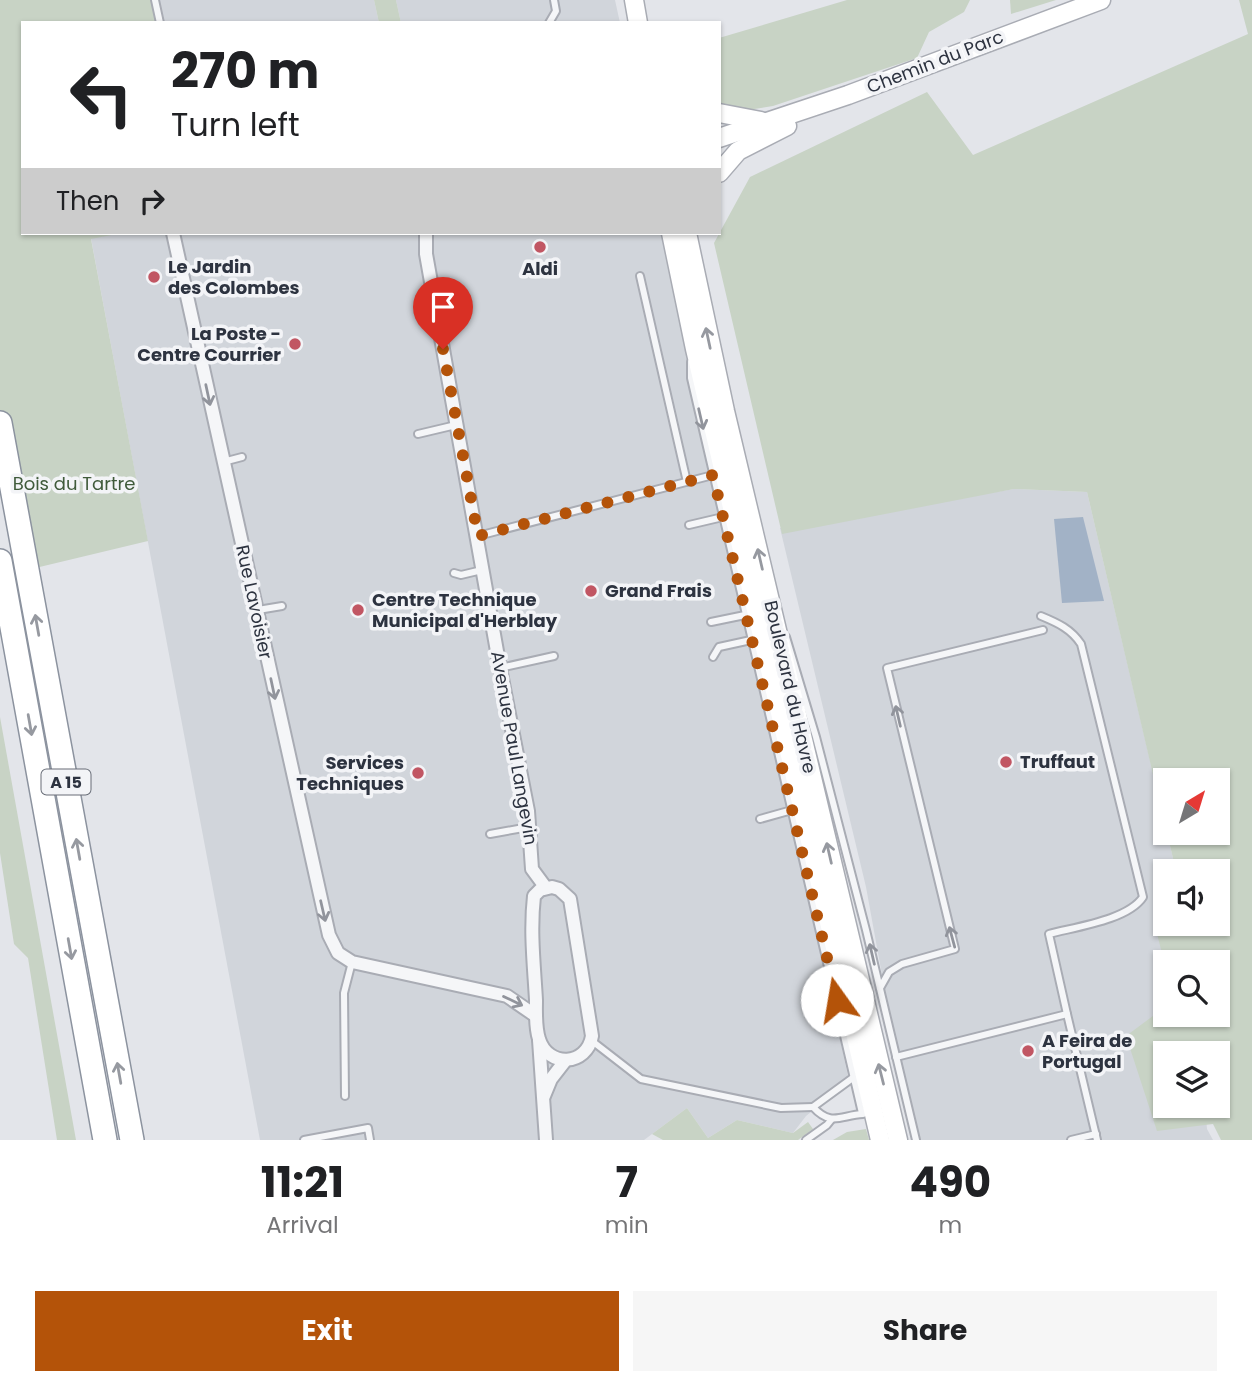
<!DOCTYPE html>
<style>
:root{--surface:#fff;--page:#f6f6f6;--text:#202124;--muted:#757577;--accent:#b45309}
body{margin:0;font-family:Poppins,sans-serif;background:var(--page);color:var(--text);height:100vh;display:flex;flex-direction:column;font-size:26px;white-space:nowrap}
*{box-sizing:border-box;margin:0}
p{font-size:23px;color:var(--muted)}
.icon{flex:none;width:38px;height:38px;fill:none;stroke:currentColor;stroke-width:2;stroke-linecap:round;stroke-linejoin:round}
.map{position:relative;height:1140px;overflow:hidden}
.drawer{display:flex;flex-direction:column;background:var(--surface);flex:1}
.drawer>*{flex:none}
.banner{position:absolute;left:21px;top:21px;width:700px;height:214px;border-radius:0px;box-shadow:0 2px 5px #0004;background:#fff;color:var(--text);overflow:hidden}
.needle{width:46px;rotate:38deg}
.fabs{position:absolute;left:1153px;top:768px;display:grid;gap:14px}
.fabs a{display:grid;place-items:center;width:77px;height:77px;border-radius:0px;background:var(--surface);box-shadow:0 2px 5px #0004;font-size:35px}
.pin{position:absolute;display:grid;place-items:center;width:60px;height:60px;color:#fff;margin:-72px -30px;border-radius:50% 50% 50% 0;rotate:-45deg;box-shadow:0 0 7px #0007}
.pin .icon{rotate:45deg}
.me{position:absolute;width:77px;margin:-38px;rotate:347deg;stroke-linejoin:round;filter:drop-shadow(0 0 5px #0008)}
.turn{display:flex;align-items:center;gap:24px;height:147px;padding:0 35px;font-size:32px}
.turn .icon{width:91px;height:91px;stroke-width:2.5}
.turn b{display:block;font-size:49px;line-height:60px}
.then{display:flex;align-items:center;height:66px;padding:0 35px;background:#0003;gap:14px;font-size:26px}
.eta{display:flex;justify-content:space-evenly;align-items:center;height:119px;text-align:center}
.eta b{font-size:42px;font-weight:700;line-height:49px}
.cta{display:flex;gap:14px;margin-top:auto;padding:14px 35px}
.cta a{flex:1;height:80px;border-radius:0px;background:var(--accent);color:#fff;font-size:28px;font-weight:700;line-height:80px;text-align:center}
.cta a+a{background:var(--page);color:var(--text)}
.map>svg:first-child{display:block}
.built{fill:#d1d5db}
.green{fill:#c8d3c5;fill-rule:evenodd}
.water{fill:#a2b2c6}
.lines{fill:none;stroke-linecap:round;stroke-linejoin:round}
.lane-casing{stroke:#a9acb4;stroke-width:10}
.street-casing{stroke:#a9acb4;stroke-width:16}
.secondary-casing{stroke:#a9acb4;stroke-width:21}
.highway-casing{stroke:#8c939f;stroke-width:26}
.lane{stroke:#f5f6f8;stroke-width:6}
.street{stroke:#f5f6f8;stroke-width:12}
.secondary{stroke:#fff;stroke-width:18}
.highway{stroke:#fff;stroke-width:23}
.oneway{stroke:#9699a0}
.oneway2{stroke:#91949c}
.route{stroke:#b45309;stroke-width:12;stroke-dasharray:0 21.6}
.poi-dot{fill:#c15663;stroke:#f3f4f7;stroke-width:2.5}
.labels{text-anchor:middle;stroke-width:7;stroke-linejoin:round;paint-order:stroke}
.shield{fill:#f3f4f7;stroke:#686d77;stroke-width:2}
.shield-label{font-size:16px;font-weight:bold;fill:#2d3340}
.street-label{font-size:18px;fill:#2d3340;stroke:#f3f4f7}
.poi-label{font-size:18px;font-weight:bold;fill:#2d3340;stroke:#f3f4f7;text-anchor:start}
.park-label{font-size:18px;fill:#405b3b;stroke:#f3f4f7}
</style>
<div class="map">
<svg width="1252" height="1140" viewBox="0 0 1252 1140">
<rect width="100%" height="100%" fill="#e3e5ea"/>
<!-- built -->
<g class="built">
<path d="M158 0H374L379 23H161Z"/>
<path d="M396 0H615L620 23H401Z"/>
<path d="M122 233H666L849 1081 806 1116 793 1133 737 1120 708 1138 687 1108 644 1140H260L91 238Z"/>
<path d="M1014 489 1087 492 1176 871 1166 872V1106H1205L1207 1129 1213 1140H912L866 887 780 528Z"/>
</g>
<!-- green -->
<g class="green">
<path d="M0 0H153L159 23H23V233H122L91 239 148 541 27 570 0 423Z"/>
<path d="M374 0H396L401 23H379Z"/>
<path d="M847 0H970L964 12 929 32 917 58 773 106 748 110 719 103V38Z"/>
<path d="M1010 0H1056L1011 14Z"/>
<path d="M1239 0H1252V1140H1221L1213 1124 1157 1131 1126 1036 1165 1007 1166 1015H1218V962H1166L1165 965 1153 918 1165 913 1166 924H1218V872L1176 871 1167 833H1218V780H1166L1165 826 1087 492 1014 489 782 534 714 243 750 177 927 92 973 155 1248 34ZM1166 1054H1218V1106H1166Z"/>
<path d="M0 717 76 1140H57L28 958 14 944 0 853Z"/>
<path d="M687 1108 708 1138 737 1120 793 1133 808 1122 813 1129 798 1140H663L652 1134Z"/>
<path d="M866 1129 869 1140H833L847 1132Z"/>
</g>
<!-- water -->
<path class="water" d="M1083 517 1104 601 1062 603 1054 519Z"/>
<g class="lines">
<!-- lane casing -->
<g class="lane-casing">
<g id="lane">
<path d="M155 0 160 23"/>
<path d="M549 23 556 11 554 0"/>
<path d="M640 276 687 482"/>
<path d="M691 362V378L862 1113"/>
<path d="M418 434 456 425"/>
<path d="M223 462 242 457"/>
<path d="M689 525 723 517"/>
<path d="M478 536 713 475"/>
<path d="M454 573 461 575 482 570"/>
<path d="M258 610 282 606"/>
<path d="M1041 616C1058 623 1071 629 1081 644L1143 897C1128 920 1075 927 1049 934L1067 1014"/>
<path d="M711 622 745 615"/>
<path d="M786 637 816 737 866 930 916 1140"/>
<path d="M713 657 719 647 751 640"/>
<path d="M500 668 554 656"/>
<path d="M760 819 792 810"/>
<path d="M490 834 529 827"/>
<path d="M880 988 889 972 902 964 955 949 887 668 1043 630"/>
<path d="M592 1041 641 1079 781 1108 813 1107"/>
<path d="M896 1057 1067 1014 1097 1140"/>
<path d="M854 1077 813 1107C831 1127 841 1115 863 1114"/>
<path d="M345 1096 344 993 352 962"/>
<path d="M304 1140 368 1128 370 1140"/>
<path d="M806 1140 827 1125 831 1120"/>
<path d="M1071 1140 1096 1134"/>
</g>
</g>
<!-- street casing -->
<g class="street-casing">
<g id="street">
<path d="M173 233 329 935 338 953 352 962 507 996 536 1016"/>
<path d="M426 233V254L500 668 528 811 532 869 546 888"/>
<path d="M552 887 559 889 570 899 592 1036C587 1066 548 1068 539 1039 535 1027 536 1012 536 1000 534 965 530 931 534 896L540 890Z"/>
<path d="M539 1040 546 1140"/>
<path d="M544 1096 551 1079 565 1061"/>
</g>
</g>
<!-- secondary casing -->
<g class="secondary-casing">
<g id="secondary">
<path d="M634 0 638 23"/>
<path d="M719 113 761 121"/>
<path d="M719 138 848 95 1101 0"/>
<path d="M719 173 738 151 787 126"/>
<path d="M671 233 695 349 880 1140"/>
<path d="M687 233 725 411 898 1140"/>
</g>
</g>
<!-- highway casing -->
<g class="highway-casing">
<g id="highway">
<path d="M0 423 132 1140"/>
<path d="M0 561 105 1140"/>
</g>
</g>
<!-- lane -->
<use href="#lane" class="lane"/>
<!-- street -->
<use href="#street" class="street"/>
<!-- secondary -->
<use href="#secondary" class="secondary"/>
<!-- highway -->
<use href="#highway" class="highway"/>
</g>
<!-- one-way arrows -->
<defs><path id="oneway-shaft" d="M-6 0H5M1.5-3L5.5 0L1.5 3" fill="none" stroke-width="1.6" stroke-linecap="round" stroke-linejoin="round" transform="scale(1.75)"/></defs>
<g class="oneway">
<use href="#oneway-shaft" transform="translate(708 338) rotate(-102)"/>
<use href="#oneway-shaft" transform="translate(760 559) rotate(-103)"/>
<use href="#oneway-shaft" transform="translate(37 625) rotate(-100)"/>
<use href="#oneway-shaft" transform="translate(30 725) rotate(80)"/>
<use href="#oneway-shaft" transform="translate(78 849) rotate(-100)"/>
<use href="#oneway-shaft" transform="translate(829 853) rotate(-103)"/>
<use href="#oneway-shaft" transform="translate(70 949) rotate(80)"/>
<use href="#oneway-shaft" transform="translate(119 1073) rotate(-100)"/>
<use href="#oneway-shaft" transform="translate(881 1074) rotate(-104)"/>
</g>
<g class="oneway2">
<use href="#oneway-shaft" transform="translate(208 395) rotate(78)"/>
<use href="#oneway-shaft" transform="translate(701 419) rotate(77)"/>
<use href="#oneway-shaft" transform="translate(273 689) rotate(78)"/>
<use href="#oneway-shaft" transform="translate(898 716) rotate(-103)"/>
<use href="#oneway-shaft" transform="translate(323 911) rotate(77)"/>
<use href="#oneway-shaft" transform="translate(952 937) rotate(-105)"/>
<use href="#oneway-shaft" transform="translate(872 954) rotate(-103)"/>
<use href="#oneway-shaft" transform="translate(513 1001) rotate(26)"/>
</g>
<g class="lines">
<!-- route -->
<path class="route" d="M443 349 478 536 713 475 837 1000"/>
</g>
<!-- markers -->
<g class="poi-dot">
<circle cx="540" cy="247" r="7"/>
<circle cx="154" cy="277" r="7"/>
<circle cx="295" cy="344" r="7"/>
<circle cx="591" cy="591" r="7"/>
<circle cx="358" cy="610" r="7"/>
<circle cx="1006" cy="762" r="7"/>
<circle cx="418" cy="773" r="7"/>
<circle cx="1028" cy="1051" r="7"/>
</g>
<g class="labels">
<!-- shield labels -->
<rect class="shield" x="41.5" y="769.5" width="49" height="25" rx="5"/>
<g class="shield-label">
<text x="66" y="788">A 15</text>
</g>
<!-- street labels -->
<g class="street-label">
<text transform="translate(935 62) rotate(-21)" y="6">Chemin du Parc</text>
<text transform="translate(254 602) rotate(78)" y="6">Rue Lavoisier</text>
<text transform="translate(790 687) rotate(77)" y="6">Boulevard du Havre</text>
<text transform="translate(514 748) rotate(80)" y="6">Avenue Paul Langevin</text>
</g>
<!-- poi labels -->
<g class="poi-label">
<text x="168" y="273">Le Jardin<tspan x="168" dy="21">des Colombes</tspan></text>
<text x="540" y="275" text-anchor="middle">Aldi</text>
<text x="281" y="340" text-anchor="end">La Poste -<tspan x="281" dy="21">Centre Courrier</tspan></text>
<text x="605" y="597">Grand Frais</text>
<text x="372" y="606">Centre Technique<tspan x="372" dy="21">Municipal d'Herblay</tspan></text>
<text x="1020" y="768">Truffaut</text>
<text x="404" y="769" text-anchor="end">Services<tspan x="404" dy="21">Techniques</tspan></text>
<text x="1042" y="1047">A Feira de<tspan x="1042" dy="21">Portugal</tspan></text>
</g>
<!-- park labels -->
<g class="park-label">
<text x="74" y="490">Bois du Tartre</text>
</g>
</g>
</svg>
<div class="fabs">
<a><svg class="needle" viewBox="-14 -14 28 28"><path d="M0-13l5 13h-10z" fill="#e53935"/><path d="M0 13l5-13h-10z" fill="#757577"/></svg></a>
<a><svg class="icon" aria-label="sound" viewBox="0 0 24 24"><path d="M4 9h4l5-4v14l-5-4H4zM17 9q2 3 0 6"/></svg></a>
<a><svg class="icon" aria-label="search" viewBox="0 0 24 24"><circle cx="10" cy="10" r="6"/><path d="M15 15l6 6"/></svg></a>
<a><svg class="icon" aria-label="layers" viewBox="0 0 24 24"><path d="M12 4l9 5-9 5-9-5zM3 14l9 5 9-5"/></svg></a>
</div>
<div class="pin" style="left:443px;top:349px;background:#d93025"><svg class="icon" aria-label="arrive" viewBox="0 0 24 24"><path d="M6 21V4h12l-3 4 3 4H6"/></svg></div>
<svg class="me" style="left:837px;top:1000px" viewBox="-20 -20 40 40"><circle r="19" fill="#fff"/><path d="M0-13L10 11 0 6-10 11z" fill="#b45309"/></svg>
<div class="banner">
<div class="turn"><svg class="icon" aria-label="left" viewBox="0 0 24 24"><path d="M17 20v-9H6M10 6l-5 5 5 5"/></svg><div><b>270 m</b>Turn left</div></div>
<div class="then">Then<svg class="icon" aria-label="right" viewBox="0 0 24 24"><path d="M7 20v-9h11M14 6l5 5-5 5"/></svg></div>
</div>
</div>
<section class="drawer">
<div class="eta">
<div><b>11:21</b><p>Arrival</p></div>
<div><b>7</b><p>min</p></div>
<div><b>490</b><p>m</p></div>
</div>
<div class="cta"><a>Exit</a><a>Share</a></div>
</section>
